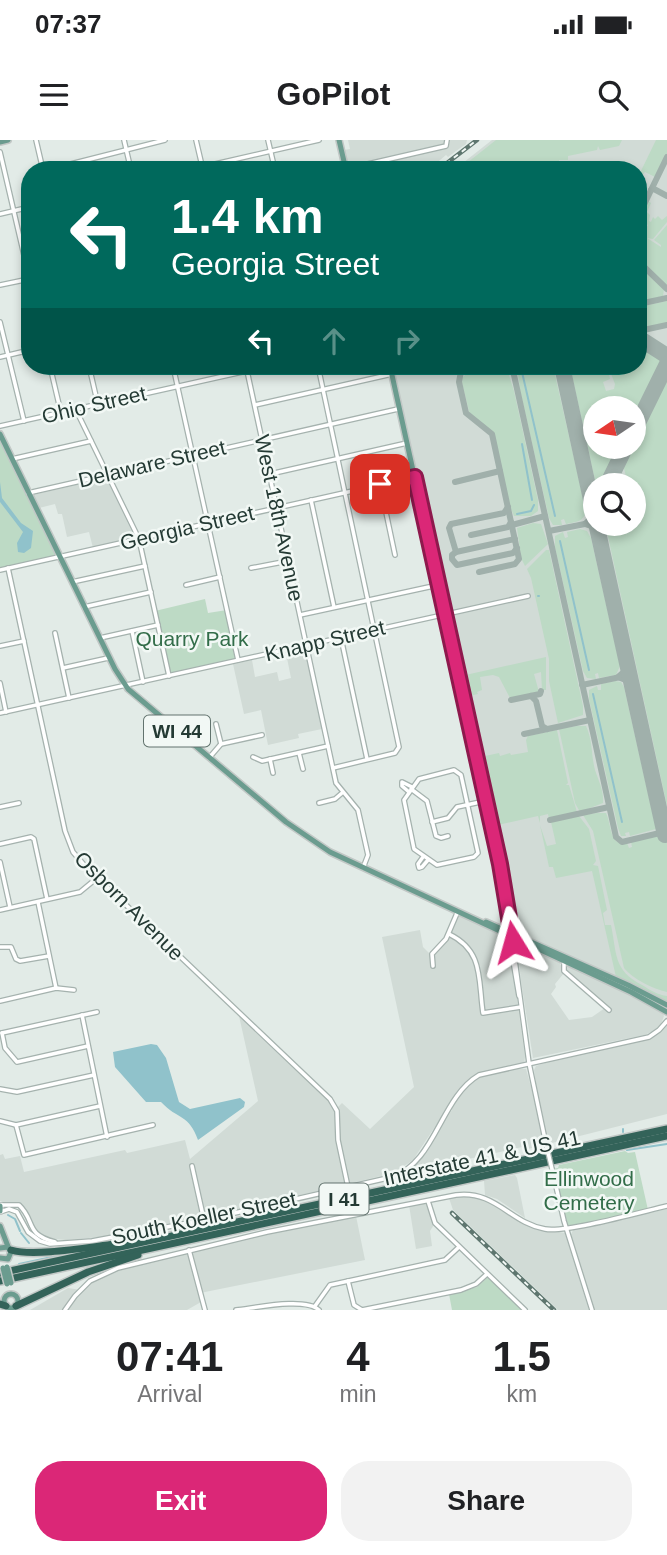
<!DOCTYPE html>
<style>
:root{--surface:#fff;--page:#f2f2f2;--text:#202124;--muted:#757577;--accent:#db2777}
body{margin:0;font-family:Arial,sans-serif;background:var(--page);color:var(--text);height:100vh;display:flex;flex-direction:column;font-size:26px;white-space:nowrap}
*{box-sizing:border-box;margin:0}
p{font-size:23px;color:var(--muted)}
.icon{flex:none;width:38px;height:38px;fill:none;stroke:currentColor;stroke-width:2;stroke-linecap:round;stroke-linejoin:round}
.map{position:relative;height:1170px;overflow:hidden}
.sheet{display:flex;flex-direction:column;background:var(--surface);flex:1}
.sheet>*{flex:none}
.banner{position:absolute;left:21px;top:21px;width:626px;height:214px;border-radius:28px;box-shadow:0 4px 10px #0003;background:#00695c;color:#fff;overflow:hidden}
.needle{width:46px;rotate:257deg}
.controls{position:absolute;left:583px;top:256px;display:grid;gap:14px}
.controls a{display:grid;place-items:center;width:63px;height:63px;border-radius:50%;background:var(--surface);box-shadow:0 4px 10px #0003;font-size:35px}
.pin{position:absolute;display:grid;place-items:center;width:60px;height:60px;color:#fff;margin:-30px;border-radius:14px;box-shadow:0 4px 10px #0006}
.me{position:absolute;width:77px;margin:-38px;rotate:352deg;stroke-linejoin:round;filter:drop-shadow(0 0 5px #0008)}
.turn{display:flex;align-items:center;gap:24px;height:147px;padding:0 35px;font-size:32px}
.turn .icon{width:91px;height:91px;stroke-width:2.5}
.turn b{display:block;font-size:49px;line-height:60px}
.lanes{display:flex;align-items:center;height:66px;padding:0 35px;background:#0003;justify-content:center;gap:35px;direction:ltr}
.lanes .off{opacity:.35}
.eta{display:flex;justify-content:space-evenly;align-items:center;height:119px;text-align:center}
.eta b{font-size:42px;font-weight:700;line-height:49px}
.action{display:flex;gap:14px;margin-top:auto;padding:14px 35px}
.action a{flex:1;height:80px;border-radius:28px;background:var(--accent);color:#fff;font-size:28px;font-weight:700;line-height:80px;text-align:center}
.action a+a{background:var(--page);color:var(--text)}
.status{display:flex;justify-content:space-between;align-items:center;height:49px;padding:0 35px;background:var(--surface);direction:ltr}
.status svg{height:19px;fill:currentColor}
header{display:flex;justify-content:space-between;align-items:center;height:91px;padding:0 35px;background:var(--surface);font-size:32px;font-weight:700}
.map>svg:first-child{display:block}
.built{fill:#d1dbd6;fill-rule:evenodd}
.green{fill:#bddac5}
.water{fill:#90c2cb}
.lines{fill:none;stroke-linecap:round;stroke-linejoin:round}
.stream{stroke:#90c2cb;stroke-width:2}
.taxiway{stroke:#a0b0ab;stroke-width:6}
.runway{stroke:#a0b0ab;stroke-width:16}
.minor-casing{stroke:#a5b2ae;stroke-width:6}
.major-casing{stroke:#c2c8c6;stroke-width:8}
.highway-casing{stroke:#c2c8c6;stroke-width:10}
.minor{stroke:#fff;stroke-width:3.5}
.major{stroke:#6b9c8f;stroke-width:5}
.highway{stroke:#336359;stroke-width:7}
.rail-casing{stroke:#5e766f;stroke-width:4.5}
.rail{stroke:#f2f8f5;stroke-width:2;stroke-dasharray:5;stroke-linecap:butt}
.minor-bridge-casing{stroke:#a5b2ae;stroke-width:6;stroke-linecap:butt}
.major-bridge-casing{stroke:#c2c8c6;stroke-width:8;stroke-linecap:butt}
.minor-bridge{stroke:#fff;stroke-width:3.5}
.major-bridge{stroke:#6b9c8f;stroke-width:5}
.route-casing{stroke:#8e194d;stroke-width:18}
.route{stroke:#db2777;stroke-width:12}
.labels{text-anchor:middle;stroke-width:5;stroke-linejoin:round;paint-order:stroke}
.shield{fill:#f2f8f5;stroke:#62736e;stroke-width:2}
.shield-label{font-size:19px;font-weight:bold;fill:#243a34}
.street-label{font-size:21px;fill:#243a34;stroke:#f2f8f5}
.park-label{font-size:21px;fill:#326d49;stroke:#f2f8f5}
</style>
<div class="status"><b>07:37</b><svg viewBox="0 0 49 12"><path d="M0 12V9h3v3zM5 12V6h3v6zM10 12V3h3v9zM15 12V0h3v12zM26 1h20v11H26zM47 4h2v5h-2z"/></svg></div>
<header><svg class="icon" aria-label="menu" viewBox="0 0 24 24"><path d="M4 6h16M4 12h16M4 18h16"/></svg>GoPilot<svg class="icon" aria-label="search" viewBox="0 0 24 24"><circle cx="10" cy="10" r="6"/><path d="M15 15l6 6"/></svg></header>
<div class="map">
<svg width="667" height="1170" viewBox="0 0 667 1170">
<rect width="100%" height="100%" fill="#e2ebe7"/>
<!-- built -->
<g class="built">
<path d="M348 0H445L446 4 349 27 344 10 350 9Z"/>
<path d="M449 0H467L466 4 456 11 448 17 446 15 428 30H354L448 8Z"/>
<path d="M492 0H667V863L547 807 513 789 393 226H639V30H454ZM595 268H634V306H595ZM595 345H634V383H595Z"/>
<path d="M106 338 135 398 93 408 89 392 67 397 62 374H58L55 364 39 368 33 355Z"/>
<path d="M305 509 322 589 298 594 299 598 268 605 261 570 244 574 233 524 252 520 255 537 277 532 279 541 291 538 286 513Z"/>
<path d="M457 774 509 800 525 917 524 925 510 928 526 929 541 982 534 930 536 926 582 911 649 897 667 881V974L528 1009 522 1007 410 1032 452 970 448 967 413 1020 394 1033 240 1069 100 1097 65 1100 47 1098 38 1093 23 1067 15 1062 5 1063 0 1061V1015L3 1014 5 1019 20 1016 24 1032 125 1010 127 1013 185 1000 190 1019 258 961 239 876 327 958 334 969 336 978 340 977 338 967 342 963 370 989 414 947 382 797 420 790 423 807 431 815 444 802Z"/>
<path d="M521 805 559 821 564 833 555 844 556 847 551 854 569 880 592 877 605 868 565 830V824L632 854 662 872 664 876 661 884 654 891 644 895 533 918 521 841 518 813V806Z"/>
<path d="M515 1035 517 1038 525 1078 497 1059 485 1055 484 1041Z"/>
<path d="M465 1056 482 1058 503 1069 529 1086 565 1093 589 1170H558L453 1070 449 1058Z"/>
<path d="M428 1061 435 1083 430 1091 432 1106 416 1109 409 1065Z"/>
<path d="M667 1069V1170H594L571 1095 573 1090Z"/>
<path d="M356 1076 365 1120 200 1153 201 1162 187 1170H30L68 1148 81 1150 103 1133 200 1107Z"/>
</g>
<!-- green -->
<g class="green">
<path d="M496 0H622L619 6 600 10 598 6 597 10 568 16V20H559V30H458Z"/>
<path d="M656 0H667V13L655 37 645 32 639 39V35Z"/>
<path d="M648 61 651 63 647 72 650 75 649 81 651 82 653 77 655 79 658 76 662 80 667 76V82L653 99 647 98 661 107V105L654 100 667 85V147L639 120V87L645 90 648 85 639 79Z"/>
<path d="M639 125 664 149 663 156 639 162Z"/>
<path d="M667 161V183L639 189V167Z"/>
<path d="M639 204 663 220 634 280V268H595V306H620L601 345H596L570 226H607L610 239 603 242 606 251 614 249 615 244 608 226H639Z"/>
<path d="M506 226 514 251 538 360V371L531 376H514L511 369 493 293 470 275 462 243 463 237 468 232Z"/>
<path d="M517 226H553L586 371C584 382 575 382 566 384L564 379 561 380 562 385H553L549 378 520 250Z"/>
<path d="M667 237V666L605 383H634V363L636 362 634 345H628L623 324Z"/>
<path d="M0 294 60 417 0 430Z"/>
<path d="M533 383 541 384 548 404 525 426 521 418 517 388Z"/>
<path d="M580 389 587 391 591 398 620 526 616 535 599 538 598 533 595 534 596 539 587 538 583 531 555 407V396L563 392 565 398 568 397 567 392Z"/>
<path d="M546 410H549L583 566V575L558 583 549 541V519L531 438 527 429Z"/>
<path d="M205 459 208 473 227 470 238 520 169 536 155 471Z"/>
<path d="M546 517V550H542L541 532 534 534 539 552 510 558 499 537 493 535 480 537 482 550 477 552 478 554 465 557 461 536Z"/>
<path d="M615 541 621 542 624 547 656 689 630 696 629 692 625 693 626 696H621L618 688 589 559V550L597 546 598 550H601V544Z"/>
<path d="M577 586H586C593 601 591 615 595 630 599 642 604 651 603 663L580 672 575 663 559 589Z"/>
<path d="M557 590 568 643 566 645H569L577 672 549 679 548 674 540 676V683L538 676 493 686 476 609 483 607 485 616 499 613 500 616 510 613 511 615 528 612 526 600 528 596Z"/>
<path d="M597 673H606C612 685 609 707 627 703L629 708 632 707 631 702 667 694V852C653 849 633 839 624 828L593 691 583 675Z"/>
<path d="M579 676 589 689 596 721 593 725 598 726 607 770 603 773 605 785H611C617 814 613 830 642 845 650 850 658 855 667 856V863L616 837 592 731 556 738 553 727H549L540 685 547 706 556 704 551 682Z"/>
<path d="M625 1011 628 1013 635 1012 648 1070 567 1088 552 1029 558 1028 559 1025Z"/>
<path d="M488 1137 523 1170H452L449 1154 477 1147Z"/>
</g>
<!-- water -->
<g class="water">
<path d="M0 342 2 358 21 383 33 391 31 408 24 413 18 412 17 403 23 392 0 362Z"/>
<path d="M151 904 157 905 166 918 179 962 190 969 240 958 245 962 244 967 198 1000C189 974 178 980 161 962H146L115 927 113 912Z"/>
</g>
<g class="lines">
<!-- stream -->
<g class="stream">
<path d="M522 232 555 376"/>
<path d="M522 304 532 360"/>
<path d="M517 374 531 371 534 365"/>
<path d="M560 401 589 530"/>
<path d="M538 456H539"/>
<path d="M593 554 622 682"/>
<path d="M623 989V992"/>
<path d="M627 1010 667 1004"/>
<path d="M8 1075 15 1079 20 1091"/>
<path d="M21 1093 29 1103"/>
<path d="M19 1124 66 1114"/>
</g>
<!-- taxiway -->
<g class="taxiway">
<path d="M589 30 595 26"/>
<path d="M651 50 654 49 667 56"/>
<path d="M639 75 667 17"/>
<path d="M639 122 667 149"/>
<path d="M639 164 667 158"/>
<path d="M644 190 641 197 646 202"/>
<path d="M639 191 667 185"/>
<path d="M462 226 459 242 466 273 492 294 519 419 515 424 479 432"/>
<path d="M512 226 616 697 622 702 664 692"/>
<path d="M454 232 482 226"/>
<path d="M455 342 500 331"/>
<path d="M592 365 591 378 585 384 594 387 599 396"/>
<path d="M512 385 545 376"/>
<path d="M549 391 595 382"/>
<path d="M471 395 508 387 511 382"/>
<path d="M515 399 456 412 452 415V419L457 425 513 413 517 408"/>
<path d="M456 412 449 388 451 384 504 373 508 367"/>
<path d="M626 516V530L618 537 628 541 634 553"/>
<path d="M582 545 630 535"/>
<path d="M531 556 536 561 542 586 547 589"/>
<path d="M511 560 540 554 541 551"/>
<path d="M524 594 590 580"/>
<path d="M550 680 609 667"/>
</g>
<!-- runway -->
<g class="runway">
<path d="M639 198 667 216"/>
<path d="M562 226 595 378"/>
<path d="M634 291 667 224"/>
<path d="M607 345 626 306"/>
<path d="M596 383 665 695"/>
</g>
<!-- minor casing -->
<g class="minor-casing">
<g id="minor">
<path d="M36 0 43 30"/>
<path d="M124 0 131 30"/>
<path d="M196 0 203 30"/>
<path d="M268 0 275 30"/>
<path d="M0 12 30 141"/>
<path d="M346 29 446 6 447 0"/>
<path d="M47 30 165 0"/>
<path d="M189 30 319 0"/>
<path d="M0 74 30 67"/>
<path d="M0 145 29 139"/>
<path d="M0 182 24 281"/>
<path d="M0 217 30 210"/>
<path d="M50 226 61 273"/>
<path d="M89 226 98 265"/>
<path d="M173 226 238 520"/>
<path d="M246 226 336 643 358 670 368 715 363 728"/>
<path d="M318 226 399 607 395 613 333 628"/>
<path d="M255 265 392 234"/>
<path d="M76 270 139 399 169 536"/>
<path d="M0 286 269 226"/>
<path d="M12 319 91 301"/>
<path d="M270 334 407 303"/>
<path d="M380 344 395 415"/>
<path d="M28 353 398 269"/>
<path d="M311 360 334 467"/>
<path d="M8 428 65 691 73 712 85 726 330 959 337 971 338 1000 348 1047"/>
<path d="M251 428 288 421"/>
<path d="M0 430 415 337"/>
<path d="M72 442 145 426"/>
<path d="M186 445 220 437"/>
<path d="M84 467 151 452"/>
<path d="M300 475 438 445"/>
<path d="M132 491 143 542"/>
<path d="M55 493 69 558"/>
<path d="M100 498 158 485"/>
<path d="M341 498 367 619"/>
<path d="M0 506 24 501"/>
<path d="M63 528 108 518"/>
<path d="M0 543 6 572"/>
<path d="M0 573 528 456"/>
<path d="M216 584 221 604"/>
<path d="M299 613 303 629"/>
<path d="M253 617 262 621 328 606"/>
<path d="M209 618 221 604 262 595"/>
<path d="M270 619 273 633"/>
<path d="M454 630 461 635 478 713 474 717 437 725 414 709 404 660 419 639Z"/>
<path d="M411 649 427 661 436 696 441 698 448 696"/>
<path d="M409 652 402 646V642L412 647"/>
<path d="M319 663 335 659 342 653"/>
<path d="M0 667 19 663"/>
<path d="M432 682 448 678 457 667 485 661"/>
<path d="M0 704 31 697 34 699 47 759"/>
<path d="M423 717 418 724 419 728 422 727 428 720"/>
<path d="M0 722 10 767"/>
<path d="M38 762 56 848"/>
<path d="M0 770 80 752 97 738"/>
<path d="M449 794C484 811 478 839 483 873L521 867"/>
<path d="M509 797 519 856"/>
<path d="M512 798 529 923 546 1004"/>
<path d="M0 807H11L16 819 20 821 49 816"/>
<path d="M564 819V831L609 870"/>
<path d="M433 826 432 814 446 799 458 771"/>
<path d="M0 861 56 848 74 850"/>
<path d="M82 875 107 997"/>
<path d="M2 893 5 908 17 922 88 906"/>
<path d="M2 893 97 872"/>
<path d="M0 949 17 952 94 935"/>
<path d="M0 981 16 985 100 966"/>
<path d="M16 985 24 1015 153 985"/>
<path d="M192 1026 204 1080"/>
<path d="M552 1029 564 1081 592 1170"/>
<path d="M428 1061 435 1083 525 1170"/>
<path d="M0 1065H19C36 1081 24 1094 55 1102"/>
<path d="M0 1072 9 1069 17 1072 28 1092 40 1101 50 1104 92 1101 204 1080 392 1037C436 1022 440 958 479 935L649 897 659 890 667 881"/>
<path d="M189 1110 205 1170"/>
<path d="M348 1141 354 1165 362 1170 461 1150 476 1144 487 1134"/>
<path d="M315 1166 330 1145 445 1120 459 1107"/>
<path d="M65 1170 75 1156 90 1141 118 1128 267 1092 456 1055C496 1050 510 1083 545 1089 566 1093 641 1072 667 1066"/>
<path d="M236 1170C255 1168 305 1157 319 1170"/>
</g>
</g>
<!-- major casing -->
<g class="major-casing">
<g id="major">
<path d="M339 0 346 30"/>
<path d="M0 2 8 0"/>
<path d="M390 226 500 725 512 798"/>
<path d="M0 294 115 529 128 549 286 682 330 712 631 852 667 872"/>
<path d="M500 745 508 787"/>
<path d="M486 782 628 845 667 865"/>
<path d="M515 817 517 805 521 802"/>
<path d="M0 1066V1071"/>
<path d="M0 1086 9 1109"/>
<path d="M0 1108 8 1107 11 1112 8 1119 0 1118"/>
<circle cx="11" cy="1161" r="7"/>
</g>
</g>
<!-- highway casing -->
<g class="highway-casing">
<g id="highway">
<path d="M11 1110C34 1117 89 1107 115 1104"/>
<path d="M0 1133 667 989"/>
<path d="M0 1141 667 996"/>
<path d="M0 1164 6 1166"/>
<path d="M16 1166 88 1132 138 1115"/>
</g>
</g>
<!-- minor -->
<use href="#minor" class="minor"/>
<!-- major -->
<use href="#major" class="major"/>
<!-- highway -->
<use href="#highway" class="highway"/>
<!-- rail casing -->
<g class="rail-casing">
<g id="rail">
<path d="M438 30 477 0"/>
<path d="M452 1073 554 1170"/>
</g>
</g>
<!-- rail -->
<use href="#rail" class="rail"/>
<!-- minor-bridge casing -->
<g class="minor-bridge-casing">
<path id="minor-bridge" d="M546 1004 552 1029"/>
</g>
<!-- major-bridge casing -->
<g class="major-bridge-casing">
<g id="major-bridge">
<path d="M7 1127 11 1143"/>
<path d="M3 1128 7 1144"/>
</g>
</g>
<!-- minor-bridge -->
<use href="#minor-bridge" class="minor-bridge"/>
<!-- major-bridge -->
<use href="#major-bridge" class="major-bridge"/>
</g>
<g class="lines">
<!-- route casing -->
<g class="route-casing">
<path id="route" d="M380 344 415 337 500 724 513 802"/>
</g>
<!-- route -->
<use href="#route" class="route"/>
</g>
<g class="labels">
<!-- shield labels -->
<g class="shield">
<rect x="144" y="575.5" width="66" height="31" rx="5"/>
<rect x="319.5" y="1043.5" width="49" height="31" rx="5"/>
</g>
<g class="shield-label">
<text x="177" y="598">WI 44</text>
<text x="344" y="1066">I 41</text>
</g>
<!-- street labels -->
<g class="street-label">
<text transform="translate(94 265) rotate(-13)" y="7">Ohio Street</text>
<text transform="translate(152 324) rotate(-13)" y="7">Delaware Street</text>
<text transform="translate(279 378) rotate(78)" y="7">West 18th Avenue</text>
<text transform="translate(187 388) rotate(-13)" y="7">Georgia Street</text>
<text transform="translate(325 501) rotate(-13)" y="7">Knapp Street</text>
<text transform="translate(129 766) rotate(45)" y="7">Osborn Avenue</text>
<text transform="translate(482 1018) rotate(-12)" y="7">Interstate 41 &amp; US 41</text>
<text transform="translate(204 1078) rotate(-12)" y="7">South Koeller Street</text>
</g>
<!-- park labels -->
<g class="park-label">
<text x="192" y="506">Quarry Park</text>
<text x="589" y="1046">Ellinwood<tspan x="589" dy="24">Cemetery</tspan></text>
</g>
</g>
</svg>
<div class="controls">
<a><svg class="needle" viewBox="-14 -14 28 28"><path d="M0-13l5 13h-10z" fill="#e53935"/><path d="M0 13l5-13h-10z" fill="#757577"/></svg></a>
<a><svg class="icon" aria-label="search" viewBox="0 0 24 24"><circle cx="10" cy="10" r="6"/><path d="M15 15l6 6"/></svg></a>
</div>
<div class="pin" style="left:380px;top:344px;background:#d93025"><svg class="icon" aria-label="arrive" viewBox="0 0 24 24"><path d="M6 21V4h12l-3 4 3 4H6"/></svg></div>
<svg class="me" style="left:513px;top:802px" viewBox="-20 -20 40 40"><path d="M0-17L14 15 0 8-14 15z" fill="#db2777" stroke="#fff" stroke-width="4"/></svg>
<div class="banner">
<div class="turn"><svg class="icon" aria-label="left" viewBox="0 0 24 24"><path d="M17 20v-9H6M10 6l-5 5 5 5"/></svg><div><b>1.4 km</b>Georgia Street</div></div>
<div class="lanes"><svg class="icon" aria-label="left" viewBox="0 0 24 24"><path d="M17 20v-9H6M10 6l-5 5 5 5"/></svg><svg class="icon off" aria-label="ahead" viewBox="0 0 24 24"><path d="M12 20V5M6 11l6-6 6 6"/></svg><svg class="icon off" aria-label="right" viewBox="0 0 24 24"><path d="M7 20v-9h11M14 6l5 5-5 5"/></svg></div>
</div>
</div>
<section class="sheet">
<div class="eta">
<div><b>07:41</b><p>Arrival</p></div>
<div><b>4</b><p>min</p></div>
<div><b>1.5</b><p>km</p></div>
</div>
<div class="action"><a>Exit</a><a>Share</a></div>
</section>
